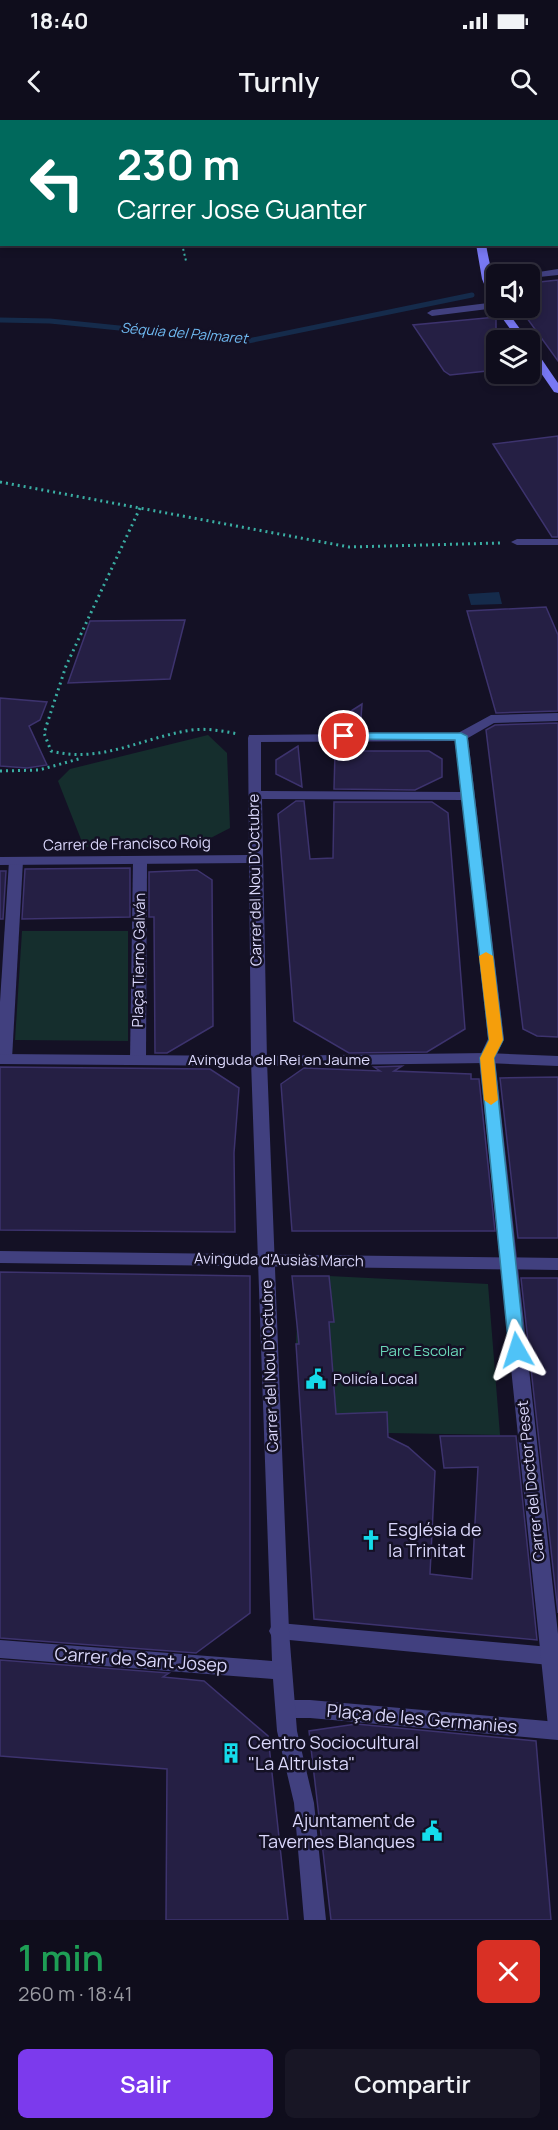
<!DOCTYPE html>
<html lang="es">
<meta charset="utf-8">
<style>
:root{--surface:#0f0d1c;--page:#181625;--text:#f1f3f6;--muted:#9b9ca3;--line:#2f2d3b;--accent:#7c3aed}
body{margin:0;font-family:Manrope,sans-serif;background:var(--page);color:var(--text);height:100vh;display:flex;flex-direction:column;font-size:22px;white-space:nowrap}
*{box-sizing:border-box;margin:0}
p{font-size:20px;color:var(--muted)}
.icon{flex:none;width:33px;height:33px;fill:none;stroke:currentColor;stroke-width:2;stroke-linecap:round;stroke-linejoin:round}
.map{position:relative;height:1800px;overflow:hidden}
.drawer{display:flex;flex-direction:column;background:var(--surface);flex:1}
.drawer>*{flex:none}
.top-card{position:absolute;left:0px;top:0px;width:558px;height:126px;box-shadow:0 3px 9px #0003,0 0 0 2px var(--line);background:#00695c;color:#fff;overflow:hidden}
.fabs{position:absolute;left:486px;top:144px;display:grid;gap:12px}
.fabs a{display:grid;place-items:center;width:54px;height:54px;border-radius:9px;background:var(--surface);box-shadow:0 3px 9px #0003,0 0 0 2px var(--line);font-size:30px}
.pin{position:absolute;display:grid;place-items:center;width:51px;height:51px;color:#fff;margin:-26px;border:3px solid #fff;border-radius:50%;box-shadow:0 2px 6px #0007}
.me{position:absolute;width:66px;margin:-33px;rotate:354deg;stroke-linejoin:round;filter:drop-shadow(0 0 4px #0008)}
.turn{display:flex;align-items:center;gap:21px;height:126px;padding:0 18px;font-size:27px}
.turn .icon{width:78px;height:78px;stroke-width:2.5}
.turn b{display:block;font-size:42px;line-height:51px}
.round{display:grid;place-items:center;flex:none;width:63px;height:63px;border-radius:9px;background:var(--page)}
.summary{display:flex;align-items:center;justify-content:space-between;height:102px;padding:0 18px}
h1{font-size:36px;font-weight:600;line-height:45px;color:#1e9e55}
.action{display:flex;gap:12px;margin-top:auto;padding:12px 18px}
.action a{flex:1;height:69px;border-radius:9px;background:var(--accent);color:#fff;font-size:24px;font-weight:600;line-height:69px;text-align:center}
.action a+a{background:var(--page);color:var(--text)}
.status{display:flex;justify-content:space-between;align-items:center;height:42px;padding:0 30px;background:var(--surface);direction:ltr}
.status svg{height:16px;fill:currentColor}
header{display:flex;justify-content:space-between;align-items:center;height:78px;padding:0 18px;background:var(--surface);font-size:27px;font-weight:600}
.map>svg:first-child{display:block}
.green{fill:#152e2d}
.water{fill:#152b4b}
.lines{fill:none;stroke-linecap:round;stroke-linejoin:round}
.stream{stroke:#152b4b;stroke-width:5}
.building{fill:#251f44;stroke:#3d336e;stroke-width:1.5}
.path-far1{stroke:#3aaea3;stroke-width:2;stroke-dasharray:2 3;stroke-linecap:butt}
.path{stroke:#3aaea3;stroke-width:3;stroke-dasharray:2 4;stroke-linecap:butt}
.pedestrian{fill:#41407f;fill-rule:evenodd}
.minor{fill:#41407f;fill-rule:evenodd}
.tertiary{fill:#41407f;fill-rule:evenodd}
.secondary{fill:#7878f3;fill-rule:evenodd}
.route{fill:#4fc3f7;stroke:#337fa1;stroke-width:1.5}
.slow{fill:#f59e0b}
.labels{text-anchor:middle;stroke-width:5;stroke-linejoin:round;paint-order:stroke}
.far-water-label{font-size:14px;font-style:italic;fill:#6fbaf2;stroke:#141125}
.street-label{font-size:15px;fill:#dbd8fc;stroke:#141125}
.park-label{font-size:15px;fill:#6ad6b8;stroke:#141125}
.poi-label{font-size:15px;fill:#dbd8fc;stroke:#141125;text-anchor:start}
.near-poi-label{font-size:18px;fill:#dbd8fc;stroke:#141125;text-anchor:start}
.near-street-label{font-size:18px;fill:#dbd8fc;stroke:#141125}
</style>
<div class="status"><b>18:40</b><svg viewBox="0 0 49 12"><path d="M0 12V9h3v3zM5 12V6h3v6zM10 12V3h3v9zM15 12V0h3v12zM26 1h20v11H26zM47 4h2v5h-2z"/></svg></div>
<header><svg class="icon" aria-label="back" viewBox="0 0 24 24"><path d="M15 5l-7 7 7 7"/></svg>Turnly<svg class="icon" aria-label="search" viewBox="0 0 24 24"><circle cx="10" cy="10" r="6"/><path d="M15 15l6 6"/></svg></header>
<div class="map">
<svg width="558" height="1800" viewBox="0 0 558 1800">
<rect width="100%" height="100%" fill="#141125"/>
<!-- green -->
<g class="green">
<path d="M208 615 227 633 230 708 201 723 84 727 58 661 70 649Z"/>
<path d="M22 811H128V921L15 920Z"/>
<path d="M329 1156 488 1164 500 1315 388 1313 387 1292 336 1294 331 1223 296 1224 297 1203 334 1201Z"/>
</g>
<!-- water -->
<path class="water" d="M499 472 502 484 471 485 468 474Z"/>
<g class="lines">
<!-- stream -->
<path class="stream" d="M0 200 50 201 248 221 472 175"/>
</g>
<!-- building -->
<g class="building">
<path d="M558 160V241L524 194H530V163Z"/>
<path d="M496 197V250L450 255 444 251 413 205Z"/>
<path d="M558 316V417H552L493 324Z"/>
<path d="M546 487 558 515V591L496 593 467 491Z"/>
<path d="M185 500 170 559 68 563 90 501Z"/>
<path d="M0 578 47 582 40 600 29 606 47 645 27 648 0 646Z"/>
<path d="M362 584 360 612H340V598Z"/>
<path d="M558 603V917L537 916 523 909 486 610 495 605Z"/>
<path d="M339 624H360V631H429L442 639V657L415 670 334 669 335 632H339Z"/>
<path d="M298 626 302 667 276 654V640Z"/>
<path d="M296 681H304L310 739 333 738 334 682H432L448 693 465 909 427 932 349 933 294 901 278 694Z"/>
<path d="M130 748V797L22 799 25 749Z"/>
<path d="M197 750 212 760 213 906 167 933H155L154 797H149V752Z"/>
<path d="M0 751H6L3 799H0Z"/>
<path d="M402 946 394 951 471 954V959H479L495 1111H292L281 964 304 948 380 951 374 947Z"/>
<path d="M0 947 210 949 239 968 234 1033 235 1112 0 1110Z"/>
<path d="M558 957V1118H518L500 958Z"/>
<path d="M0 1152 250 1156V1493L196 1533 0 1518Z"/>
<path d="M292 1156H329L334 1202H329L336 1294 387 1292 388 1317 408 1327 435 1351 430 1454 472 1459 478 1347 444 1348 440 1316H516L537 1520 314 1499 296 1224H299Z"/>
<path d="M521 1158H558V1493Z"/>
<path d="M0 1540 169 1553 163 1557 204 1561 268 1616 288 1800H166L167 1649 0 1636Z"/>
<path d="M356 1604 536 1621 551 1800H331L309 1611Z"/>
</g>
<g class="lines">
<!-- path-far1 -->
<path class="path-far1" d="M182 124 186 141"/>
<!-- path -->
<g class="path">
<path d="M0 362 349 427 500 423"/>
<path d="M140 388 66 546 44 613 51 631C102 644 143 617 192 610 207 608 223 611 238 614"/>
<path d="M0 651 39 650 82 638"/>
</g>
<!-- pedestrian -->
<g class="pedestrian">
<path d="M140 736 147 740 146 940 138 945 130 940 133 740Z"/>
<path d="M16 737 23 741 12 939 4 944 0 943V882L9 741Z"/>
<path d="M279 1503 550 1527 557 1530 558 1540 550 1545 279 1519 272 1517 269 1511 272 1505Z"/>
<path d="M286 1580H310L558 1602V1620L310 1598H286L279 1595 276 1589 279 1583Z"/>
</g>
<!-- minor -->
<g class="minor">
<path d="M122 0H132L133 2H123Z"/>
<path d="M558 149V155L530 158V154H526Z"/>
<path d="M496 182V188L432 196 427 193 432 190Z"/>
<path d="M558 419V425H517L511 422 517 419Z"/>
<path d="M558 593V601L494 603 468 618 504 919 495 938 558 1514V1615L551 1612 548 1606 479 938 488 919 462 680 262 679 267 941 289 1511 297 1611 314 1683 326 1800H304L294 1683 277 1611 273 1559 0 1538V1520L272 1541 251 941 249 743 0 745V737L249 735 248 618 249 615 458 613 491 595ZM455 621 461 672 261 671V622Z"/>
</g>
<!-- tertiary -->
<g class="tertiary">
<path d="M487 933 558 936V946L487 943 259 946 0 944V934L259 936Z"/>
<path d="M0 1131 558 1138V1150L0 1143Z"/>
</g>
<!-- secondary -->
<g class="secondary">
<rect x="456" y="0" width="8" height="2"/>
<path d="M476 124H486C489 144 496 164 496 184L491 181 482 159Z"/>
<path d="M496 186 505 188 528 220H518L495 188Z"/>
<path d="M530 227 534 228 558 263V273L554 272 530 237Z"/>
</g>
</g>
<!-- route -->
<path class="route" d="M344 613H461L467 616 503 920 494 938 525 1230 517 1237 509 1230 480 938 489 920 455 620 340 619 338 616Z"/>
<!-- slow -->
<path class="slow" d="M486 832 493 836 503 920 494 938 498 980 491 985 484 980 480 938 489 920 479 836Z"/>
<!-- icons -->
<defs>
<g id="civic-bare" transform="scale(1.62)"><path d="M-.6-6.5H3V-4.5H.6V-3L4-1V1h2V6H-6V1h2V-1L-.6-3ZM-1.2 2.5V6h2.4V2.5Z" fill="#15dbea" stroke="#141125" stroke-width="2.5" paint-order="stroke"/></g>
<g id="church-bare" transform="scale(1.62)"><path d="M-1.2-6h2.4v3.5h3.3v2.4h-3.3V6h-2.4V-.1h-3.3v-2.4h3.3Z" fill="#15dbea" stroke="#141125" stroke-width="2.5" paint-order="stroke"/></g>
<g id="building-bare" transform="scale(1.62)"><path d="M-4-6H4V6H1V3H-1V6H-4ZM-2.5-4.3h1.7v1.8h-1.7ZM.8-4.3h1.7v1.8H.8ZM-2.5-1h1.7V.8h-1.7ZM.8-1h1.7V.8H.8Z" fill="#15dbea" stroke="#141125" stroke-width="2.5" paint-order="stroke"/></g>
</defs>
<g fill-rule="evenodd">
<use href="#civic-bare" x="316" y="1259"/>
<use href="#church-bare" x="371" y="1420"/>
<use href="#building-bare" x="231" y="1633"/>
<use href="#civic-bare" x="432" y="1711"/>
</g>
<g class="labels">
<!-- far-water labels -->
<g class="far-water-label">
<text transform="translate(184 213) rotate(5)" y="5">Séquia del Palmaret</text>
</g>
<!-- street labels -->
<g class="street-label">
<text transform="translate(127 724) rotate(-1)" y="5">Carrer de Francisco Roig</text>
<text transform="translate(255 760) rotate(-91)" y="5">Carrer del Nou D'Octubre</text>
<text transform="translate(139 840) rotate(-89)" y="5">Plaça Tierno Galván</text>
<text x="279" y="945">Avinguda del Rei en Jaume</text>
<text transform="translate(279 1140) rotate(1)" y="5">Avinguda d'Ausiàs March</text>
<text transform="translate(270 1246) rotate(-92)" y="5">Carrer del Nou D'Octubre</text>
<text transform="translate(531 1361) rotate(-96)" y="5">Carrer del Doctor Peset</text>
</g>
<!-- park labels -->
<g class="park-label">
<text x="422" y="1236">Parc Escolar</text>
</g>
<!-- poi labels -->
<g class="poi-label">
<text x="333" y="1264">Policía Local</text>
</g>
<!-- near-poi labels -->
<g class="near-poi-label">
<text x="388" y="1416">Església de<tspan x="388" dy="21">la Trinitat</tspan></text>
<text x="248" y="1629">Centro Sociocultural<tspan x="248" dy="21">"La Altruista"</tspan></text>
<text x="415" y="1707" text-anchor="end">Ajuntament de<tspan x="415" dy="21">Tavernes Blanques</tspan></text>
</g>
<!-- near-street labels -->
<g class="near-street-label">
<text transform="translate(141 1540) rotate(4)" y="6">Carrer de Sant Josep</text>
<text transform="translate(422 1599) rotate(5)" y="6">Plaça de les Germanies</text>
</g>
</g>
</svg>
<div class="fabs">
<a><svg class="icon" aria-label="sound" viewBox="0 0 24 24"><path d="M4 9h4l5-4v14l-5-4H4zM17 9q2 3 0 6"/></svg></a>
<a><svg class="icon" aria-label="layers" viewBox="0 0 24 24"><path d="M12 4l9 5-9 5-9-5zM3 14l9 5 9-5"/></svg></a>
</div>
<div class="pin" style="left:344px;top:616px;background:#d93025"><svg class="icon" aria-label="arrive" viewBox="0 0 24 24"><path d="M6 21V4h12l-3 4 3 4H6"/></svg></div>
<svg class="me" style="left:517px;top:1230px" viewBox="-20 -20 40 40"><path d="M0-17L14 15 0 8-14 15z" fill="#4fc3f7" stroke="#fff" stroke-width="4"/></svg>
<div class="top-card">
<div class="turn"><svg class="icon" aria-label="left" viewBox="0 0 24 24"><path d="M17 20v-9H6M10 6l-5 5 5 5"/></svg><div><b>230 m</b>Carrer Jose Guanter</div></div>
</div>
</div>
<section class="drawer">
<div class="summary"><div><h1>1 min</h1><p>260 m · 18:41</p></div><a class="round" style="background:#d93025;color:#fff"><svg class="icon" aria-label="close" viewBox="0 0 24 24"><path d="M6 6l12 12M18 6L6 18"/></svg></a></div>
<div class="action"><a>Salir</a><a>Compartir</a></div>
</section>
